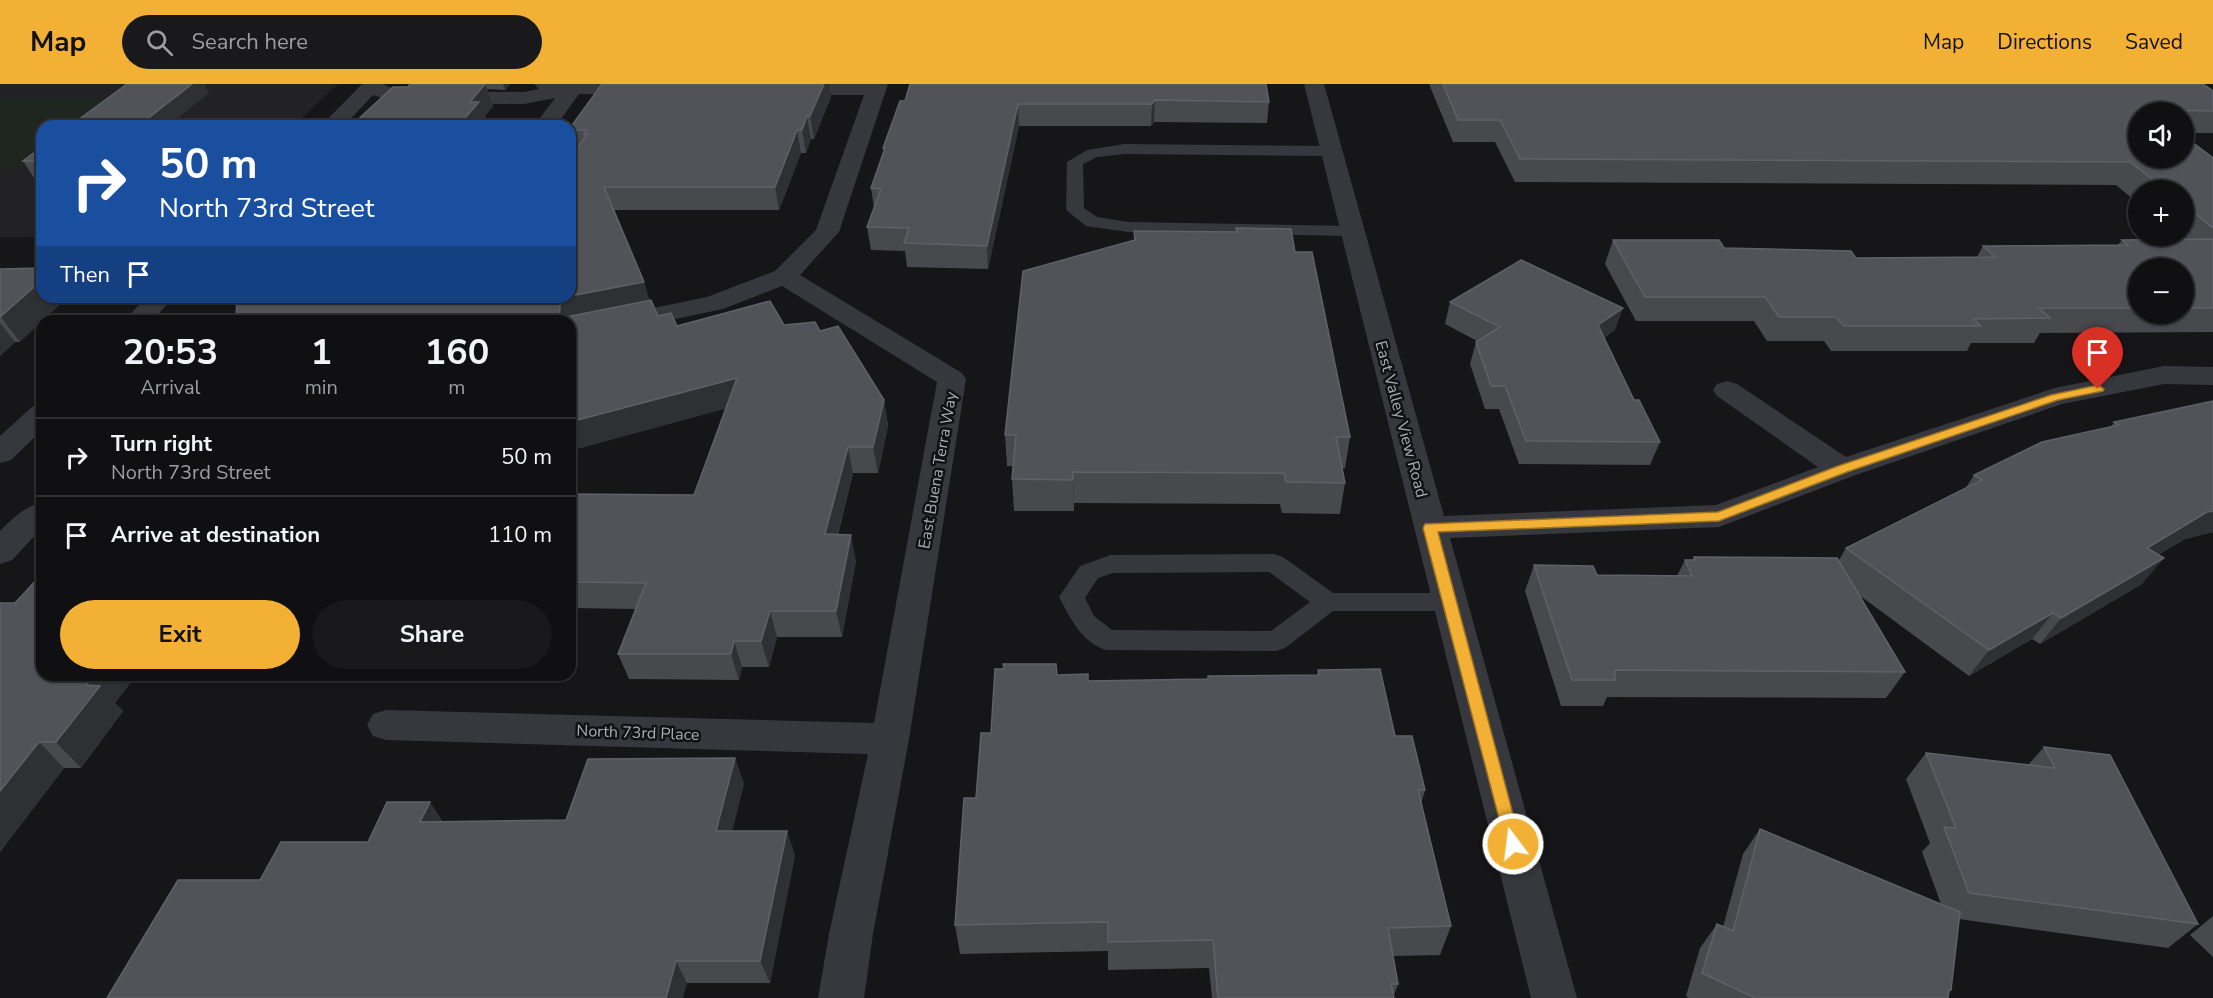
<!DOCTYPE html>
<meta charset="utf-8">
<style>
:root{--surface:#101012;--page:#19191b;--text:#f1f3f6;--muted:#9c9d9f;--line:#303032;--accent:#f2b134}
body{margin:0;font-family:"Nunito Sans",sans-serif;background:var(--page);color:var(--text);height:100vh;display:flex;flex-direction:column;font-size:22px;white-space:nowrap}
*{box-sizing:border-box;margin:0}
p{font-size:20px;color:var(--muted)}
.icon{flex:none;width:33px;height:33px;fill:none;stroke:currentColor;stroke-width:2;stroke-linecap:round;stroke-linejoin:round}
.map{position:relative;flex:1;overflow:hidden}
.side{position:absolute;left:36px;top:231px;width:540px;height:366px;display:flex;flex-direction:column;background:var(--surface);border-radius:18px;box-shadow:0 2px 4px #0004,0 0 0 2px var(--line)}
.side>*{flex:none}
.hud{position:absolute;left:36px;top:36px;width:540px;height:183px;border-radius:18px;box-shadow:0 2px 4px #0004,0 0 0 2px var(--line);background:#1a4fa0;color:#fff;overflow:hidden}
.fabs{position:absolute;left:2128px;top:18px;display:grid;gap:12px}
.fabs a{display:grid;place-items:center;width:66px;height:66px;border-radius:50%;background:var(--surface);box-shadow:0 2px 4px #0004,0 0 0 2px var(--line);font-size:30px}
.pin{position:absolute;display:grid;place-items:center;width:51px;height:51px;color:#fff;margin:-62px -26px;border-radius:50% 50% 50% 0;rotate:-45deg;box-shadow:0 0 6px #0007}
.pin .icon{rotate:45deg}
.me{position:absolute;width:66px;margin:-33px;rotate:345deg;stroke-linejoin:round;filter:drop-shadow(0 0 4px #0008)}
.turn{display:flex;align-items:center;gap:21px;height:126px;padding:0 24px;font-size:27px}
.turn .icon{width:78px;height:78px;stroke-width:2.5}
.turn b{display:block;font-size:42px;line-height:51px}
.then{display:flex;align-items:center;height:57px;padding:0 24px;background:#0003;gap:12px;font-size:22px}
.eta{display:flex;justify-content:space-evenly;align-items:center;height:102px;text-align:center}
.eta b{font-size:36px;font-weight:700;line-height:42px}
.cta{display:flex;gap:12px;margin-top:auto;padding:12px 24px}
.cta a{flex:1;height:69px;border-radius:36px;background:var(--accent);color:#111;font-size:24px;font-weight:700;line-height:69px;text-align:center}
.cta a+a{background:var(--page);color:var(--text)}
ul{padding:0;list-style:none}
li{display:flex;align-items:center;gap:18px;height:78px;padding:0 24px;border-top:2px solid var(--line)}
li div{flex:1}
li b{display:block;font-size:22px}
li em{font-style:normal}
header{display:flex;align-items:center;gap:36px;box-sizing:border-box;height:84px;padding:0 30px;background:var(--accent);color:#111}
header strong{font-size:28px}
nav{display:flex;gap:33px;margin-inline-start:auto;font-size:21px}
.search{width:420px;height:54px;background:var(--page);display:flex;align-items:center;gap:15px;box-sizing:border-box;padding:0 21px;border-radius:33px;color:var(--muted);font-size:22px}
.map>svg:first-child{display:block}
.built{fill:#222225}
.green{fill:#1e261f}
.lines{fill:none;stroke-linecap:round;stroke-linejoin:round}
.service{fill:#37383d;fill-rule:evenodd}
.minor{fill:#37383d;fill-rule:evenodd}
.wall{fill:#47494d;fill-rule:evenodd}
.shaded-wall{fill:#2f3033}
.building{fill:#525359;stroke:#5f6168;stroke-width:1.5}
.route{fill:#f2b134;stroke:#9d7322;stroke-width:1.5}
.labels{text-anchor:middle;stroke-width:5;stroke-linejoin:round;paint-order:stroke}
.street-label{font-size:16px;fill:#a8adb8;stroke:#111113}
</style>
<header>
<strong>Map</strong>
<div class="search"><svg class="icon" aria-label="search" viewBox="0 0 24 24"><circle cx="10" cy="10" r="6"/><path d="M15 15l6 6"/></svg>Search here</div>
<nav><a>Map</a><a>Directions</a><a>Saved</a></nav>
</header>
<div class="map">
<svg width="2213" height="914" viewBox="0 0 2213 914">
<rect width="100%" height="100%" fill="#161618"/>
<!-- built -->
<path class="built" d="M0 0H338L293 42H42V153H0Z"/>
<!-- green -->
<path class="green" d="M0 14 137 15 102 42H42V85H0Z"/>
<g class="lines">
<!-- service -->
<g class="service">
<path d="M1124 60 1331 62 1339 67 1331 72 1124 70 1097 73 1083 80 1084 124 1097 133 1128 138 1352 142 1358 143 1361 147 1358 151 1352 152 1128 148 1086 142 1066 126 1067 78 1087 66Z"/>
<path d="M1274 470 1283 473 1333 509H1449L1458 511 1462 518 1458 525 1449 527H1333L1285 564 1276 567 1106 566C1081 558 1071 535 1059 513L1080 482 1111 471ZM1269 488 1310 518 1271 547 1112 546 1094 532 1085 514 1098 494 1113 489Z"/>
</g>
<!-- minor -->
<g class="minor">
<path d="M362 0H383L399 7 524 8 539 5 534 0H650L653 4 650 8 643 10H579L556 42H534L555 14 524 20 397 19 373 11 344 42H321Z"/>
<path d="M888 0 839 148 800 191 962 289 966 295 909 655 873 850 864 914H818L829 850 868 670 386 656 373 652 367 641 373 630 386 626 874 639 937 298 782 202 723 225 570 257V241L707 213 775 187 816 146 864 11H785L778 9 775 5 780 0Z"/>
<path d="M1304 0H1324L1444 432 1716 421 1818 383 1717 312 1713 306 1717 300 1727 297 1737 300 1846 373 2055 304 2164 282 2213 283V301L2164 300 2062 320 1853 392 1719 443 1450 454 1577 914H1531Z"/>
<path d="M146 213H174L152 237H124Z"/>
<path d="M42 320V346L11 376 0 379V352L32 323Z"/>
<path d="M42 418V444L12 476 0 480V447C13 434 24 423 42 418Z"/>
</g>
</g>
<!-- wall -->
<g class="wall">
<path d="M410 0H510L505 6 487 5 493 22 485 32 488 40 486 42H351L408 3Z"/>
<path d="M910 0 1269 18 1267 39 1154 38 1151 42H1019L988 185 907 183 905 167 871 166 867 143 874 124 871 104 884 68 883 64 905 17Z"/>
<path d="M1429 0H2203L2213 7V49H2184V28H2139L2213 74V248L2040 249 2034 259H1971L1967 267H1831L1824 257H1767L1754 237H1636L1605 180 1613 156 1856 174 1977 173 1983 162 2118 161 2122 156 2182 155 2177 152H2184V106H2139V120L2116 101 1515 98 1495 58H1453ZM2139 184H2184V230H2139Z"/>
<path d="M831 13 814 55H811L806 69H801L779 126H614L644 198 649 216 658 232 677 242 784 241 820 247 884 316 888 342 878 389H853L838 451 856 477 842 553H777L769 583H742L739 596 629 595 618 570 636 525 570 524V410L694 411 726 324 570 213 575 68 570 51V44Z"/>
<path d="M23 77H42V94H34Z"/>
<path d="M1236 144 1295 168 1350 353 1345 384H1342L1345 399 1340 430 1282 429 1280 420 1074 419V427H1014L1012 395 1013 382H1007L1005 351 1134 157V147L1236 148Z"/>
<path d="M0 185 20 258H15L0 272Z"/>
<path d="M1450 218 1615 246 1604 254 1634 316 1660 358 1650 381 1519 380 1499 325H1485L1470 280 1476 258 1477 257 1445 240Z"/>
<path d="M2213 317V448L2185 455 2158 471 2142 500 2040 560 2032 555 1969 592 1859 511 1905 588 1886 614 1607 613 1603 622H1561L1525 507 1534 481 1597 491 1677 492 1685 476H1692L1694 473 1839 476 1846 464 1965 405 1974 391 2111 343 2114 338Z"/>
<path d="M0 519H15L123 627 81 684H64L0 768Z"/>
<path d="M1318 586 1395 652 1425 706 1421 720 1451 842 1440 871 1393 872 1398 900 1394 911V914H1212L1209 884 1108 886V867L960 870 955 841 976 714 991 649 1057 591 1088 597 1208 595V592L1317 591Z"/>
<path d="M2044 663 2198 840 2168 864 1959 835 1951 906 1949 909 1948 914H1689L1686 912 1700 864 1717 840 1723 843 1743 770 1760 745 1941 820 1922 768 1930 759 1906 695 1926 669 2028 681Z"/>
<path d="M744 699 732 747 795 771 770 899H687L260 796 368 758 443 738 566 736Z"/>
<path d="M2213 832V873L2190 851Z"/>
</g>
<!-- shaded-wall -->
<g class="shaded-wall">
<path d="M192 0H205L209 9 168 42H138Z"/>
<path d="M485 0 493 22 485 32 488 40 486 42H458L470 18Z"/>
<path d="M503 0H510L505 6Z"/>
<path d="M824 0H829L831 13 814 55 810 32Z"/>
<path d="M1155 16 1154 38 1151 42 1152 20Z"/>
<path d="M1018 20 1019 42 988 185 987 162Z"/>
<path d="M807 32 811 55 806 69 802 46Z"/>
<path d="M797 46 801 69 779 126 775 103Z"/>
<path d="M42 196V213H68L20 258 1 233Z"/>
<path d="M644 198 651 222 560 237 559 232 561 214 570 213V212Z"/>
<path d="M1623 224 1615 246 1591 263 1598 241Z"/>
<path d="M0 239 15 258 0 272Z"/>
<path d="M737 294 743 320 570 367V338Z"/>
<path d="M884 316 888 342 878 389 873 363Z"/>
<path d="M848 363 853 389 831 476 825 450Z"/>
<path d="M1073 388 1074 419V427L1073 396Z"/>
<path d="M2213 427V448L2185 455 2126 490 2147 464 2207 428Z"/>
<path d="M851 451 856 477 842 553 836 527Z"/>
<path d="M2164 474 2142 500 2040 560 2061 534Z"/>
<path d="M770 527 777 553 769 583 761 557Z"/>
<path d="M2053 529 2032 555 1969 592 1989 566Z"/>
<path d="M734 557 742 583 739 596 731 570Z"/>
<path d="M94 591H137L115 619 123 627 81 684 56 658 86 601Z"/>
<path d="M39 658 64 684 0 768V707Z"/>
<path d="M735 674 744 699 726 771 716 747Z"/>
<path d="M430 718 446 742 420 738Z"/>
<path d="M787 747 795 771 770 899 760 877Z"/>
<path d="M676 877 687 899 683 914H666Z"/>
</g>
<!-- building -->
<g class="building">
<path d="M127 0H192L138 42H70Z"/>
<path d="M410 0H485L470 18H479L458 42H351L393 3H408Z"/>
<path d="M602 0H824L810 32H807L802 46H797L775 103H604L644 198 570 212V76L587 50H584L586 46H570V44Z"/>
<path d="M910 0H1266L1269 18 1155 16 1152 20H1018L987 162 904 159 909 144 867 143 881 105 871 104 885 64H883L900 17H905Z"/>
<path d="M1443 0H2203L2213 7V27L2149 26 2153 28H2139V74H2184V52L2213 74V144L2184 121V106H2166L2130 78 1520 75 1500 36H1458Z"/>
<path d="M42 63V77H23Z"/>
<path d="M1236 144 1291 145 1295 168H1312L1350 353H1336L1345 399 1286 398 1284 389 1073 388V396L1012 395 1016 351H1005L1023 187 1135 156 1134 147 1237 148Z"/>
<path d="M2213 155V224H2184V184H2139V224H2039L2050 234 1974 235 1981 242H1844L1836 233H1779L1765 213H1645L1613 156H1719L1724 164 1851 167 1856 174 1995 173 1983 162 2128 161 2122 156Z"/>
<path d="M1521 176 1623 224 1598 241 1634 316H1639L1660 358 1526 357 1505 302H1491L1476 258 1500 243 1450 218Z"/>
<path d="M42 184V196L0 233V185Z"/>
<path d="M237 213H566L561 214 559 232 561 234 651 216 658 232 671 229 677 242 770 217 784 241 815 238 820 247 838 242 884 316 873 363H848L825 450 851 451 836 527H770L761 557H734L731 570H618L646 499 570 498V410L694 411 737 294 570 338V237H236Z"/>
<path d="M2213 317V427L2207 428 2147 464 2164 474 2061 534 2053 529 1989 566 1846 464 1982 396 1974 391 2042 358 2119 341 2114 338Z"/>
<path d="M1694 473 1837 474 1905 588 1615 586V596H1572L1534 481 1593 482 1597 491 1692 492 1685 476H1695Z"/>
<path d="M42 490V591H94L86 601 100 602 56 658H39L0 707V519H15Z"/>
<path d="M1003 580H1056L1057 591 1088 590V597L1208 595V592L1319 591 1318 586 1380 585 1395 652H1412L1425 706H1418L1451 842 1388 844 1398 900H1391L1394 914H1218L1213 856 1108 858V838L955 841 964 714H976L981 649H991L995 585H1004Z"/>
<path d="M2044 663 2110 671 2198 840 1969 809 1944 743 1956 744 1926 669 2055 684Z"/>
<path d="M735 674 716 747H787L760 877H676L666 914H107L178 796H260L281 758H368L387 718H430L420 738 566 736 588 675Z"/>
<path d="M1760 745 1960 828 1951 906H1949L1948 914H1755L1702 889 1717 840 1733 847Z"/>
</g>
<!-- route -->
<path class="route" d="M2098 301 2104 305 2103 307 2058 316 1847 388 1719 437 1438 448 1521 760 1519 765 1513 768 1507 765 1423 444 1425 440 1718 428 1838 382 2051 311Z"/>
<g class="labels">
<!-- street labels -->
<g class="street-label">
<text transform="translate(1402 335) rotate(75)" y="6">East Valley View Road</text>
<text transform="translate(937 386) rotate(-80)" y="6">East Buena Terra Way</text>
<text transform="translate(638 648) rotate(2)" y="6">North 73rd Place</text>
</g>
</g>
</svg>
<div class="fabs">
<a><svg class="icon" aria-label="sound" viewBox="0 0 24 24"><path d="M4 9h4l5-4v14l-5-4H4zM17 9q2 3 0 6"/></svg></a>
<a>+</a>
<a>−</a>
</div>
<div class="pin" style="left:2098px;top:305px;background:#d93025"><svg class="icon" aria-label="arrive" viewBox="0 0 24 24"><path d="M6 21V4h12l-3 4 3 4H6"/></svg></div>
<svg class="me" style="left:1513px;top:760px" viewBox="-20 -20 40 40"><circle r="17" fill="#f2b134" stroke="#fff" stroke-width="3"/><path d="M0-11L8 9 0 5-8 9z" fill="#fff"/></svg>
<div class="hud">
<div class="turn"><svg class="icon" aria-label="right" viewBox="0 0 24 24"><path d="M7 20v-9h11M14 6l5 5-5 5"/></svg><div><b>50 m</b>North 73rd Street</div></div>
<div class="then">Then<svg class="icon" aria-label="arrive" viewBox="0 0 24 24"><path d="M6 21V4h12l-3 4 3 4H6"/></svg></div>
</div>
<section class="side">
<div class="eta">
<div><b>20:53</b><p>Arrival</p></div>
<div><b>1</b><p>min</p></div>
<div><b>160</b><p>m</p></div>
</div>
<ul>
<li><svg class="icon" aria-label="right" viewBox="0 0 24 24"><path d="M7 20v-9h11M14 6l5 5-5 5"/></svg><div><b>Turn right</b><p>North 73rd Street</p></div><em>50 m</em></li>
<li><svg class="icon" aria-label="arrive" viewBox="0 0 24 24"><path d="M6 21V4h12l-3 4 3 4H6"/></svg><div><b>Arrive at destination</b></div><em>110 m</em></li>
</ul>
<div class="cta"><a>Exit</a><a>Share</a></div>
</section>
</div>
